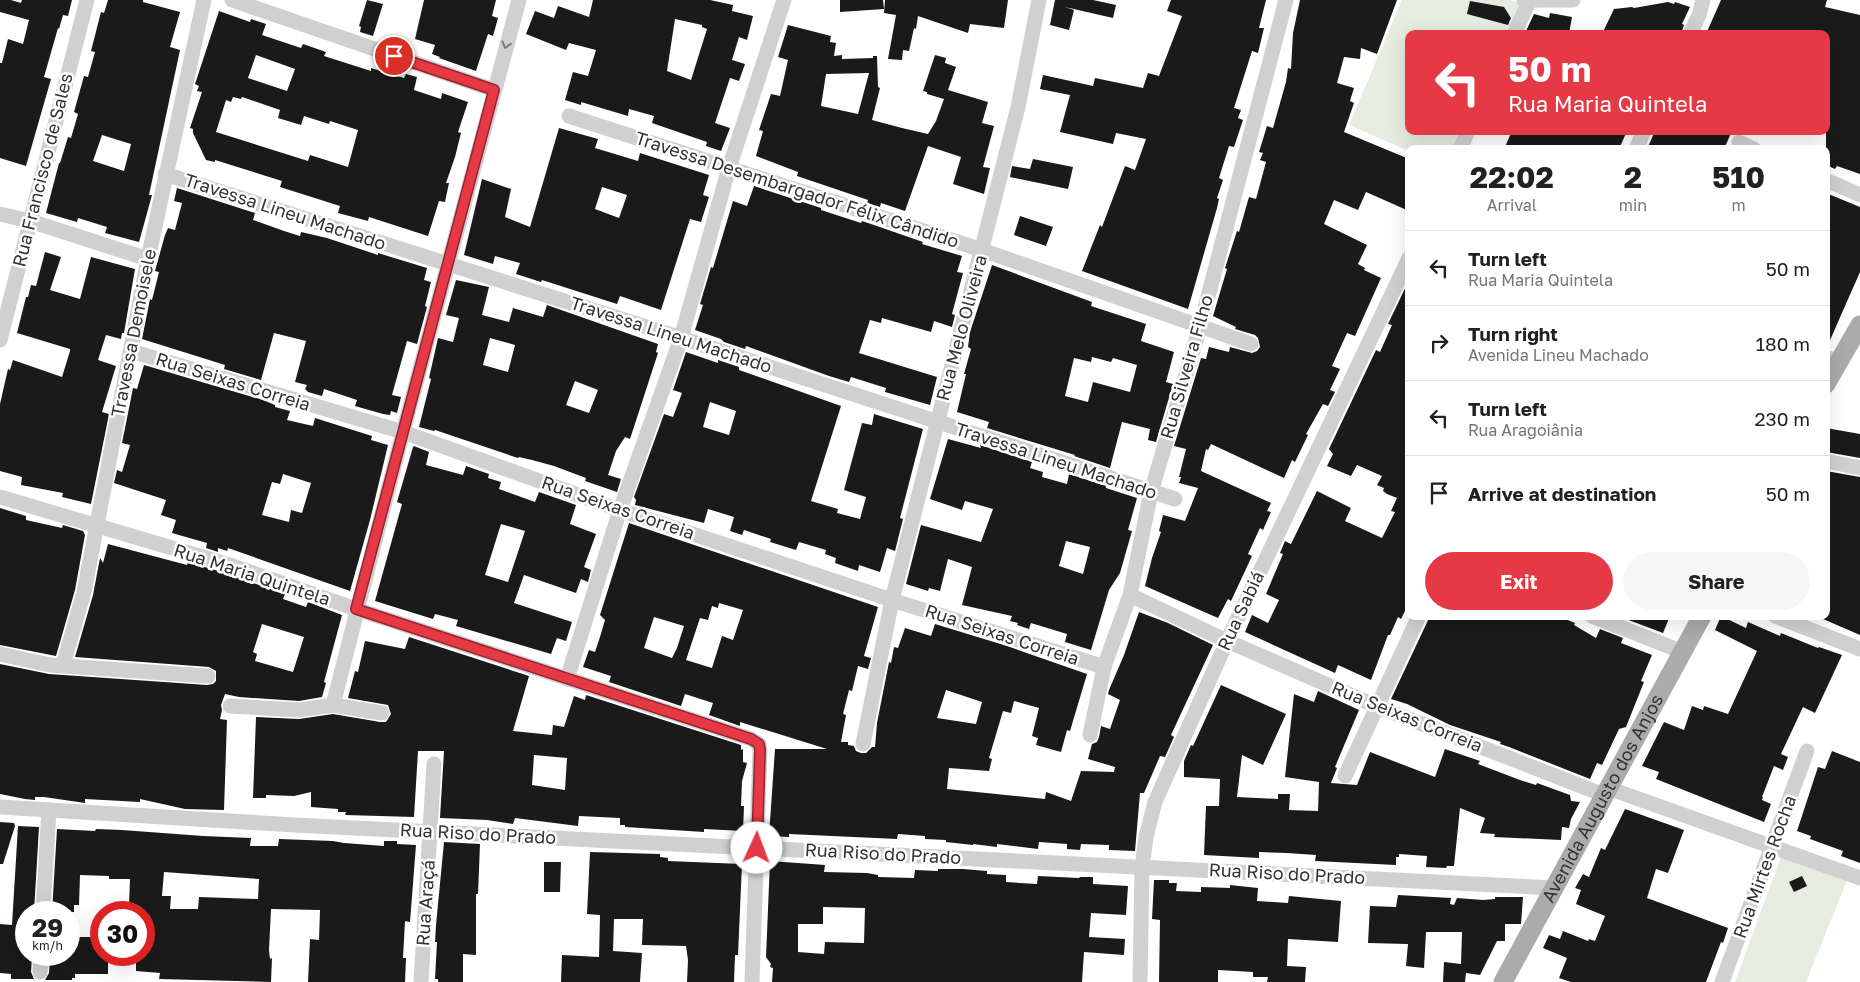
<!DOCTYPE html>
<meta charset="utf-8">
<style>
:root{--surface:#fff;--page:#f6f6f6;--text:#202124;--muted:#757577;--line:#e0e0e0;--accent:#e63946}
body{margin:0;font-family:"Golos Text",sans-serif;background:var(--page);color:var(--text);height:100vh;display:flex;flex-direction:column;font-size:19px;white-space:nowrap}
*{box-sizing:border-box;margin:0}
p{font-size:16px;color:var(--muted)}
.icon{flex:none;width:28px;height:28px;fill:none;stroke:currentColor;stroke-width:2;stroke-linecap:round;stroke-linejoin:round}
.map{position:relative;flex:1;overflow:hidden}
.details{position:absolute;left:1405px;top:145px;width:425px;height:475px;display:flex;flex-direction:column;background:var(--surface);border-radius:10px;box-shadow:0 5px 20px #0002}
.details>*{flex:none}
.top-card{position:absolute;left:1405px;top:30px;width:425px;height:105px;border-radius:10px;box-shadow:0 5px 20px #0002;background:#e63946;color:#fff;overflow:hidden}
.speed{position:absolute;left:15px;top:901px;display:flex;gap:10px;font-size:25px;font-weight:700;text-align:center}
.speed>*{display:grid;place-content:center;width:65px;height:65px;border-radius:50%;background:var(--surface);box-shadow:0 5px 20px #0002;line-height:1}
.speed small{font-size:12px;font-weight:400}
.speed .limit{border:8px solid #d22;background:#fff;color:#111}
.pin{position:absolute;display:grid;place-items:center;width:42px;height:42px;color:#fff;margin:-21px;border:2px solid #fff;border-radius:50%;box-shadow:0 1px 5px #0007}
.me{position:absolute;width:55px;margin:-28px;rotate:2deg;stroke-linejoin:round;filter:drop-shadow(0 0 4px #0008)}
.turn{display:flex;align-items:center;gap:18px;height:105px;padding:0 20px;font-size:22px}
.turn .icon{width:65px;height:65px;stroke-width:2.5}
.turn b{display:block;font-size:35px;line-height:42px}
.eta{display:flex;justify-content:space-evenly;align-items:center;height:85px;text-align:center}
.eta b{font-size:30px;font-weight:700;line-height:35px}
.primary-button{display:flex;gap:10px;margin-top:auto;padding:10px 20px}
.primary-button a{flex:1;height:58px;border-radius:30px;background:var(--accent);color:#fff;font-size:20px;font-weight:700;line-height:58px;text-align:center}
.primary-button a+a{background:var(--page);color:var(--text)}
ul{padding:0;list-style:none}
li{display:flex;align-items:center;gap:15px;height:75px;padding:0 20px;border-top:1px solid var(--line)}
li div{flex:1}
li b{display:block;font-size:19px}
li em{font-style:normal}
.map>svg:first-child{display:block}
.green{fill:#e6ecdf}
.building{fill:#1a1a1a;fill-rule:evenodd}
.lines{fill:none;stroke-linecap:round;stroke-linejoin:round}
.minor{stroke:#d0d0d0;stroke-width:15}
.major{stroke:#ababab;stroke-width:19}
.oneway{stroke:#7a7a7a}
.route-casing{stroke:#96252e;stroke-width:12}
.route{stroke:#e63946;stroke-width:9}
.labels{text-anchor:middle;stroke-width:5;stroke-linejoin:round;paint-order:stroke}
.street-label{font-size:18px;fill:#333;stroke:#fff}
</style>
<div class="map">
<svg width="1860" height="982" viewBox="0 0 1860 982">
<rect width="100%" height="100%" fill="#fff"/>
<!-- green -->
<g class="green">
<path d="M1402 0H1509L1524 3 1509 34H1409V131H1463L1454 149H1409V151L1349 125Z"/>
<path d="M1782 854 1848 878 1806 982H1735Z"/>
</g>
<!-- building -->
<g class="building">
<path d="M0 0H11L21 3 22 0H72L68 16 63 15 59 29 58 28 44 77 51 79 26 166 0 158V63H2L8 39 23 44 29 20 0 12Z"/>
<path d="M108 0H143V2L180 12 170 47 180 50 149 195H152L139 242 105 233 107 227 78 218 77 222 46 213 59 163H60L68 137 71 138 78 114 74 112 84 76 88 77 95 52 91 51 101 12 104 13ZM102 135 131 144 124 171 93 161Z"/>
<path d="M367 0 383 4 373 36 360 32 361 27 359 26Z"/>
<path d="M424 0H496L492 16 498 18 493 36 488 34 476 71 439 58 440 57 432 54 435 45 415 39Z"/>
<path d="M593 0H710L733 5 732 11 753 16 747 40 739 37 732 60 745 64 739 81 730 78 715 123 730 128 721 151 706 146 707 142 652 123 654 116 629 109 628 116 581 102V105L565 100 573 72 588 76 596 50 569 43 566 50 526 34 535 11 554 18 558 6 589 17ZM675 19 702 25V27L707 29 691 80 667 71Z"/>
<path d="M840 0H883L884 9 840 12Z"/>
<path d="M885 0H1008L1004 28 970 24 968 33 918 16 916 29 914 28 909 51 903 50 902 60 888 59 896 15 884 13Z"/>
<path d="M1055 0H1093L1116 5 1113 18 1065 7 1074 10 1069 30 1050 25Z"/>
<path d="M1171 0H1266L1259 28H1264L1258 53 1252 51 1234 108 1241 110 1238 118 1243 120 1234 147 1229 146 1219 178 1223 180 1217 198 1219 199 1217 208 1188 309 1082 271 1100 225 1102 227 1125 166 1135 170 1146 139 1116 133 1113 144 1060 132 1070 95 1040 89 1043 75 1093 86 1095 78 1143 88 1148 73 1159 76 1182 16 1167 11Z"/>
<path d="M1300 0H1397L1377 54 1361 48 1360 59 1344 57 1337 83 1354 88 1350 101 1354 103 1344 132 1409 159V211L1366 192 1358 210 1334 200 1324 224 1367 245 1358 264 1365 268 1364 270 1381 278 1355 336 1347 333 1332 366 1340 369 1330 390 1335 392 1328 406 1323 404 1306 434 1308 435 1295 462 1292 460 1284 478 1211 444 1208 450 1206 449 1201 471 1271 503 1267 511 1271 512 1263 530 1260 528 1248 554 1252 556 1231 601 1228 599 1218 618 1145 586 1152 558 1161 532 1159 531 1163 515 1185 521 1198 488 1179 483 1181 477H1179L1186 449 1174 446 1201 358 1206 359 1209 347 1229 352 1230 347 1252 353 1257 351 1260 347 1258 338 1255 335 1235 329 1236 327 1213 316 1227 269 1225 268 1237 231 1239 232 1249 197 1256 199 1266 162 1260 160 1263 153 1259 152 1267 126 1273 128 1286 82 1288 68 1291 69 1293 33Z"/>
<path d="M1721 0H1827L1825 7 1860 15V174L1837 166 1835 169 1826 165V34H1706Z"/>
<path d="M1470 1 1504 7 1511 18 1508 25 1467 14Z"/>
<path d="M1668 2 1674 4 1675 2 1690 7 1682 24 1684 25 1681 34H1602L1614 9 1632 7 1634 8Z"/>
<path d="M219 11 250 22 251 19 266 24 262 35 301 48 303 44 326 52 324 56 371 71V68L404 78 406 74 417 77 414 90 441 99 442 93 468 102 458 132 461 133 455 157 446 183H449L445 202 439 201 428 236 369 217 368 221 338 213 340 206 280 187 282 181 215 160V162L206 160 193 133V129L190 128 202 92 197 91 199 86 195 84 196 81ZM256 55 295 69 287 91 248 78ZM233 97 241 99 242 97 280 110 278 118 301 125 304 116 329 124 330 121 358 130 348 167 310 155 308 161 216 132 226 100 231 102Z"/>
<path d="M1550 13 1572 17 1569 34H1536L1526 31 1534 14 1549 18Z"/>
<path d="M788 25 831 36 830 42 836 43 834 56 842 55V59L873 58V56H877L878 87 880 88 872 120 902 128 928 134 936 121 944 99 927 94V92L923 91 935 55 946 58 945 63 956 67 948 90 988 102 982 123 994 126 983 167 990 168 984 194 953 184 961 157 928 146 905 211 881 203 880 207 867 203 868 200 797 176 798 172 756 156 763 131 759 130 771 94 780 96 788 60 778 57ZM869 73 858 114 821 106 826 74Z"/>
<path d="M559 128 598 139 595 148 638 161 640 153 709 175 703 195 709 197 701 222 690 219 661 310 620 296 617 304 542 280 541 282 516 274 520 263 495 256 493 264 464 255 482 179 511 189 505 217 530 227ZM602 187 627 195 619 218 595 209Z"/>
<path d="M1512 131H1627L1619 149H1504Z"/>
<path d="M1655 131H1732L1724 149H1647Z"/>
<path d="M1033 159 1073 167 1068 189 1010 177 1012 166 1030 169Z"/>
<path d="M754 186 821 208V210L861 223 862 221 874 225 923 242 922 244 962 256 957 272 963 273 952 314 955 315 952 327 934 321 931 332 882 318 881 323 870 320 859 353 937 377 930 405 885 392 886 388 851 377 849 382 829 376 746 346 745 349 724 342 721 339 695 330 703 305 700 304 711 267 713 268 733 201 747 206Z"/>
<path d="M177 188 255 213 253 220 284 231 300 236 301 232 327 238 378 255V253L427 268 424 280 431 282 425 306 427 307 417 344 407 341 392 395 401 397 397 413 391 411 390 415 383 414 355 406 357 400 324 389 322 396 308 392 305 389 307 385 295 382 306 341 274 333 261 380 224 369 225 365 142 339 150 299 152 300 159 272 155 271 165 235 168 228 175 230 182 203 174 201Z"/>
<path d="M1826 193 1860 207V272L1827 347Z"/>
<path d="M1020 216 1053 227 1046 246 1014 235Z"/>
<path d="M45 252 61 257 50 290 80 299 91 257 135 269 124 333H122L121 339 106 335 98 360 116 366 102 412 109 414 91 504 62 497 63 493 21 485 22 477 0 471V404L8 369 10 370 13 360 62 377 70 351V349L17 333 26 297H28L31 285 36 286Z"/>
<path d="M992 265 1092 302 1091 306 1146 324 1141 341 1174 352 1166 382 1173 384 1156 442 1148 440 1150 429 1122 422 1110 468 1074 456 1075 455 987 428 989 422 957 412 966 374H964L971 349 968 347 970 332ZM1092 357 1111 362 1113 358 1137 365 1130 392 1093 382 1088 402 1065 396 1074 358 1091 362Z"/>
<path d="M456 280 489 287 482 315 509 322 513 308 543 317 547 305 658 344 656 352 658 353 630 439 625 437 616 451 608 475 621 479 617 492 585 481 586 478 554 466 532 460 519 457 518 458 435 430 434 431 419 427 431 379 429 378 438 338 453 342 459 318 446 315ZM490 338 515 345 508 372 483 365ZM575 381 598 390 589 413 566 405Z"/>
<path d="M1409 280V603L1401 619 1398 617 1390 635H1388L1371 680 1338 665 1335 673 1245 632 1252 615 1268 623 1279 600 1266 594 1283 554 1280 553 1285 541 1291 544 1317 491 1351 508 1345 521 1382 538 1395 512 1391 511 1397 498 1387 494 1383 491 1384 488 1377 485 1382 476 1357 465 1351 476 1327 466 1333 454 1329 449 1376 350 1380 352 1392 325 1388 324Z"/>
<path d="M686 352 718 363V360L739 367V370L841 406 811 501 838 509 837 513 860 519 866 497 844 490 862 423 872 425 874 414 923 429 900 518 903 519 895 551 887 548 880 572 859 565 858 571 835 563 836 558 825 554 826 550 799 542 796 550 770 542 771 539 744 530 742 535 730 531 734 517 708 509 704 523 635 505 636 500 634 497 664 414 673 417 682 393 673 390ZM710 402 736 411 729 435 703 427Z"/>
<path d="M144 365 263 400 275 405V407L290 411 287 420 313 426 315 418 372 436 371 440 388 445 370 520 350 591 228 548 227 551 218 548V552L206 548 207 543 172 533 176 520 161 515 166 500 114 483 117 470 122 472 130 445 122 443 133 388 137 389ZM283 474 311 483 302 513 291 510 289 522 262 515 272 482 280 484Z"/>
<path d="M1826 428 1860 434V458L1826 452Z"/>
<path d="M948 439 981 448 980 445 1032 462 1030 468 1043 472 1042 477 1067 484 1069 474 1106 486V488L1137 498 1128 530 1132 531 1120 573 1109 590 1091 650 1065 642 1067 634 1031 623 1029 629 1017 625 1018 623 1010 621 1012 616 962 605 972 567 948 559 940 591 929 588 928 591 906 584 921 525 981 542 993 509 965 501 962 510 930 499ZM1066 541 1090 547 1083 574 1059 566Z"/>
<path d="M414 446 429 452 426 465 463 475 466 466 489 474 488 478 501 482 499 489 535 502 539 492 576 505 570 524 596 534 584 567 591 570 588 582 581 579 576 593 524 575 514 603 572 622 566 641 557 638 551 654 456 626 458 620 435 614 433 619 375 601 402 504 397 502 413 447ZM501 524 525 531 508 582 485 575Z"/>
<path d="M1826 471 1860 477V635L1823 619 1824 616H1826Z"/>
<path d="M0 508 26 516V520L62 528 63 525 83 531 85 535 75 590 56 656 0 645Z"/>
<path d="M629 523 878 607 864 656 871 658 868 669 858 666 852 691 849 690 843 714 846 715 841 742H848V745L854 746 856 751 861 753H866L872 747H875L877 723 889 662 891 663 894 647 898 648 905 628 931 636 935 624 1007 646 1087 674 1070 731 1067 730 1061 752 1036 745 1038 738 1032 736 1039 708 1014 701 1011 713 1003 711 989 758 992 759 989 771 949 768 947 789 1045 799 1046 792 1071 801 1081 771 1114 772 1115 767 1088 759 1092 744 1097 742 1099 737 1101 726 1110 729 1120 700 1108 694 1109 690 1124 655 1139 612 1168 623 1213 645 1171 735 1174 737 1165 757 1160 756 1144 793H1140L1135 851 1109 850V845L1081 844 1080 850 1067 849V844L1039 842 1038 849 997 844V847L973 844V845L946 842V840L925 839V836L898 834 897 839 789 834V837L769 836 775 749H827L740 722V726L709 715 713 703 685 694 681 706 609 682 611 676 583 667 589 650 595 652 600 637 605 620 600 615ZM719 603 743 610 733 640 722 636 712 668 686 660 700 618 708 620 712 606 718 608ZM654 617 684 626 677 648 672 658 644 648ZM946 690 982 702 976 724 937 718Z"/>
<path d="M108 544 187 565 188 562 215 570 285 594 283 599 306 607 308 602 342 615 324 682 326 683 322 697 299 701 239 697 225 694 221 705 222 710 220 719 227 720 224 810 185 809 140 799V802L85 799V803L44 797H35V800L25 799 0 794V664L49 674 207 685 213 684 216 681V671L209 667 75 657 93 595 100 558 103 563ZM262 624 304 637 293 672 255 661 257 654 253 652Z"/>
<path d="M1430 616H1558L1575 623 1574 625 1596 638 1600 629 1623 638 1621 643 1652 655 1641 681 1644 682 1626 727 1619 729 1602 765 1597 763 1590 779 1509 747 1500 744 1501 742 1450 725 1407 704 1391 699Z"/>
<path d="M1618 616H1670L1663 633Z"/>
<path d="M1721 616 1746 628 1748 622 1780 636 1781 633 1818 648 1819 647 1842 655 1815 713 1803 707 1781 754 1788 757 1783 770 1774 766 1762 797H1763L1762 800 1771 804 1764 822 1656 779 1659 772 1642 766 1664 722 1684 730 1692 706 1703 710 1704 706 1728 714 1757 651 1715 630Z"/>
<path d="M409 637 529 676 513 731 552 735 553 725 564 727 574 696 585 700 586 695 741 745V750L743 749V762L747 763 742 781 741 806H744L743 831 704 829V832L625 827V825H620V818L579 816 578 826 515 818 513 824 487 820 440 818 444 751H418L414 817 345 815 346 812H338V809L311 807V792L294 796 266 795V798H253L256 717 299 719 333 714 380 722H386L391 714 388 705 348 698 355 671 358 672 365 641 405 649ZM534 755 567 758 565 790 532 785Z"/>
<path d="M1221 685 1286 714 1263 765 1242 755 1237 797 1278 799V794H1290L1289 810 1318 811 1319 782 1285 777 1294 694 1314 702 1318 691 1359 710 1335 767 1337 768 1331 783 1357 785 1370 752 1435 777 1445 749 1480 761 1478 764 1520 780 1536 785 1537 783 1570 795 1571 801 1580 802 1571 819 1569 828 1562 827 1561 840 1494 837 1495 834 1480 833 1485 818 1460 808 1454 866H1447L1446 868 1426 867 1427 856 1399 854V857H1396V865L1315 861 1316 855 1287 853 1259 852V858L1204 855 1206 806H1219L1220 779 1184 777V761L1191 745 1193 746Z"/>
<path d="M1832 751 1860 762V863L1841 856 1843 851 1810 839 1811 836 1797 831 1818 767 1825 769Z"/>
<path d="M1625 809 1684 830 1668 873 1656 869 1647 898 1728 928 1723 943 1721 942 1706 982H1571L1559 978 1567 958 1543 948 1549 935 1560 939 1563 931 1588 941 1589 939 1595 941 1605 916 1576 904 1581 890 1575 888 1583 874 1589 877 1601 848 1605 850Z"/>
<path d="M0 822 14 823 15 826 3 864H0Z"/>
<path d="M18 826 39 827 34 912H26V955H32L31 972 34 979H11V974L0 973V924L12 925Z"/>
<path d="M57 829 95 831 96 829 122 830 203 836 251 838 250 846H278L279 839 333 841 344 843 384 846V841H397V844L416 845 410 922 405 921 403 958H406L405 982H308L310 939 319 940 320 910 271 909 269 950 270 959 272 958 271 982 159 979 160 973 136 971V955H144V912H139V908L136 907V905H129L130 879H109V876L80 875 79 905H74V912H52ZM164 872 259 879 258 899 199 897 198 909H170L171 896H162Z"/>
<path d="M444 842 480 844 478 894H476V955L463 954V982H438V979H435L437 942H435L436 925Z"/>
<path d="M590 852 660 854V857L668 858V861L742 864 738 955H735L734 982H687L688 960 686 946 642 945 643 919H614L613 951 642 953 640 982H561L562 955 599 957 600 915 587 914Z"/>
<path d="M770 861 825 865 824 872 867 873 878 875V877L914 878 915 870 938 871V869H963L987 871V874L1006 875V882L1037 884 1038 876 1079 878 1080 877H1093V884L1128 886 1126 915 1091 913 1089 937 1125 939 1124 955 1084 952 1082 982H772L773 968 770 967 771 964 766 957ZM823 907 865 908 864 943 825 942 824 954 798 952V924H823Z"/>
<path d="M544 862H561L560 892H544Z"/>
<path d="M1802 876 1807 886 1794 892 1789 882Z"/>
<path d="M1154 880H1169V883H1177L1176 891 1201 892V887L1230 888V885L1258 888 1257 901 1288 903 1289 896 1341 901 1338 942 1288 939 1287 966 1306 967 1305 982H1267L1268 977H1253V972L1218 970V982H1159L1160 920 1152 919Z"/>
<path d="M1398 895 1451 898 1450 904 1454 905 1457 898 1483 900 1495 899V897H1523L1521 924H1505V941H1497L1480 975 1466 973 1465 982H1443L1444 962 1461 964 1462 932H1426L1424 968 1406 966 1408 944 1368 943 1370 906 1396 907Z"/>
<path d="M69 937H101V955H108V974H75V978H72V980H45L49 973 50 955H69Z"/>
</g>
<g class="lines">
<!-- minor -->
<g class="minor">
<path d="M232 0 494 90"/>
<path d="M1524 0H1573"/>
<path d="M1514 34 1530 0"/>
<path d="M1690 34 1699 15 1703 0"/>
<path d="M569 116 982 250 1251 344"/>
<path d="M1739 142 1754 149"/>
<path d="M1460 149 1468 131"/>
<path d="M1636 149 1644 131"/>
<path d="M165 174 681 338 1175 499"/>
<path d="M1826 180 1860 195"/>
<path d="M0 214 30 221 148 259"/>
<path d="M0 340 87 0"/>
<path d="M131 351 403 432 620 510 892 600 1104 667"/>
<path d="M1826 357 1838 361"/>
<path d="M1826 461 1860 468"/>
<path d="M0 497 233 566 356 609 751 739 759 744 760 750 752 982"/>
<path d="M1130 595 1227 641 1376 706 1604 795"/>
<path d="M1592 616 1683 652"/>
<path d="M1775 616 1860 649"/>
<path d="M0 654 50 665 208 676"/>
<path d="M63 665 84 592 148 259 204 0"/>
<path d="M567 679 620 510 681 338 729 168 784 0"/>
<path d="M333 705 403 432 519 0"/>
<path d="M230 706 299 710 333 705 382 713"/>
<path d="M1090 735 1104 667 1130 595 1151 492 1200 327 1286 0"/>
<path d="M863 744 892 600 1018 107 1039 0"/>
<path d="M1345 776 1419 616"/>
<path d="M1608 788 1860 878"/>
<path d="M0 807 295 825 1556 888"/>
<path d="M43 912 49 810"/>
<path d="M40 972 41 955"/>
<path d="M421 982 434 764"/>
<path d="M1140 982 1142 867 1146 837 1155 802 1227 641 1409 258"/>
<path d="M1722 982 1807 751"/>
</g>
<!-- major -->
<g class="major">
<path d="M1826 384 1860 325"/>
<path id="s1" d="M1503 982 1702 616"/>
</g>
</g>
<!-- one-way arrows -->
<defs><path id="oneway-chevron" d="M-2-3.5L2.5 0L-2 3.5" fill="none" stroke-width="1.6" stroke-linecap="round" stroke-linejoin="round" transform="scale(1.25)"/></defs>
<use class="oneway" href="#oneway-chevron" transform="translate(506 45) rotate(105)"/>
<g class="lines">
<!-- route casing -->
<g class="route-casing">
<path id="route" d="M394 56 494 90 356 609 751 739 759 744 760 750 757 848"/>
</g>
<!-- route -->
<use href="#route" class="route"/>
</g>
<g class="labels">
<!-- street labels -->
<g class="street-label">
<text transform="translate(43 170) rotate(-76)" y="6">Rua Francisco de Sales</text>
<text transform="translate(797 190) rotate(18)" y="6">Travessa Desembargador Félix Cândido</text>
<text transform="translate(285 212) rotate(18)" y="6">Travessa Lineu Machado</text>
<text transform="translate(962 328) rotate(-75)" y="6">Rua Melo Oliveira</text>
<text transform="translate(134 333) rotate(-79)" y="6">Travessa Demoisele</text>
<text transform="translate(671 335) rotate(18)" y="6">Travessa Lineu Machado</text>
<text transform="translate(1187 367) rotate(-74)" y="6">Rua Silveira Filho</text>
<text transform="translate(233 382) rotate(17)" y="6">Rua Seixas Correia</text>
<text transform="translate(1056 461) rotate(18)" y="6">Travessa Lineu Machado</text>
<text transform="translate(618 508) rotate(19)" y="6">Rua Seixas Correia</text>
<text transform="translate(252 575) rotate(18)" y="6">Rua Maria Quintela</text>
<text transform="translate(1241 611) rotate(-65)" y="6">Rua Sabiá</text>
<text transform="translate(1002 635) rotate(18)" y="6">Rua Seixas Correia</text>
<text transform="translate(1407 717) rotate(22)" y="6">Rua Seixas Correia</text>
<text dy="6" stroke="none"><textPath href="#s1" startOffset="209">Avenida Augusto dos Anjos</textPath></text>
<text transform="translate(478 834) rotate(3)" y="6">Rua Riso do Prado</text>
<text transform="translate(883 854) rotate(3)" y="6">Rua Riso do Prado</text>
<text transform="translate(1765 867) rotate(-70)" y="6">Rua Mirtes Rocha</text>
<text transform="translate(1287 874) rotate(3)" y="6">Rua Riso do Prado</text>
<text transform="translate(426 903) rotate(-86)" y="6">Rua Araçá</text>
</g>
</g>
</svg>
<div class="speed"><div>29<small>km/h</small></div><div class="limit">30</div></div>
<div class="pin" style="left:394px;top:56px;background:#d93025"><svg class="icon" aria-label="arrive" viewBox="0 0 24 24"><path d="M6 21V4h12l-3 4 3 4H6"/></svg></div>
<svg class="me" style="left:757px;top:848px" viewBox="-20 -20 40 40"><circle r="19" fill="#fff"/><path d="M0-13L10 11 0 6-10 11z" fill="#e63946"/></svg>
<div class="top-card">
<div class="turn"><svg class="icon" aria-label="left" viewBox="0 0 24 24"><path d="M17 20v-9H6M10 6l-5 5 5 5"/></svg><div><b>50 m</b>Rua Maria Quintela</div></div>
</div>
<section class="details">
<div class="eta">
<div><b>22:02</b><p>Arrival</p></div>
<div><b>2</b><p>min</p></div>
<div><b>510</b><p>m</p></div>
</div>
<ul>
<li><svg class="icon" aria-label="left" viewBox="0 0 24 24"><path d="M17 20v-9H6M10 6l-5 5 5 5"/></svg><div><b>Turn left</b><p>Rua Maria Quintela</p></div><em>50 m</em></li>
<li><svg class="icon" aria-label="right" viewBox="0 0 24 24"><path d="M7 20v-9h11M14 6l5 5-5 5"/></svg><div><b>Turn right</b><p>Avenida Lineu Machado</p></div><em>180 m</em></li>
<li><svg class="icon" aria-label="left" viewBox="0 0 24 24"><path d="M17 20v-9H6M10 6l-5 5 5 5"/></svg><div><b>Turn left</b><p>Rua Aragoiânia</p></div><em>230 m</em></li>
<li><svg class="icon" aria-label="arrive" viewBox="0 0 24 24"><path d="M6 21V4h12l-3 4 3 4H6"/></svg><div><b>Arrive at destination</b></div><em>50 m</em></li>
</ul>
<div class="primary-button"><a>Exit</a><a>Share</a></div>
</section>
</div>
